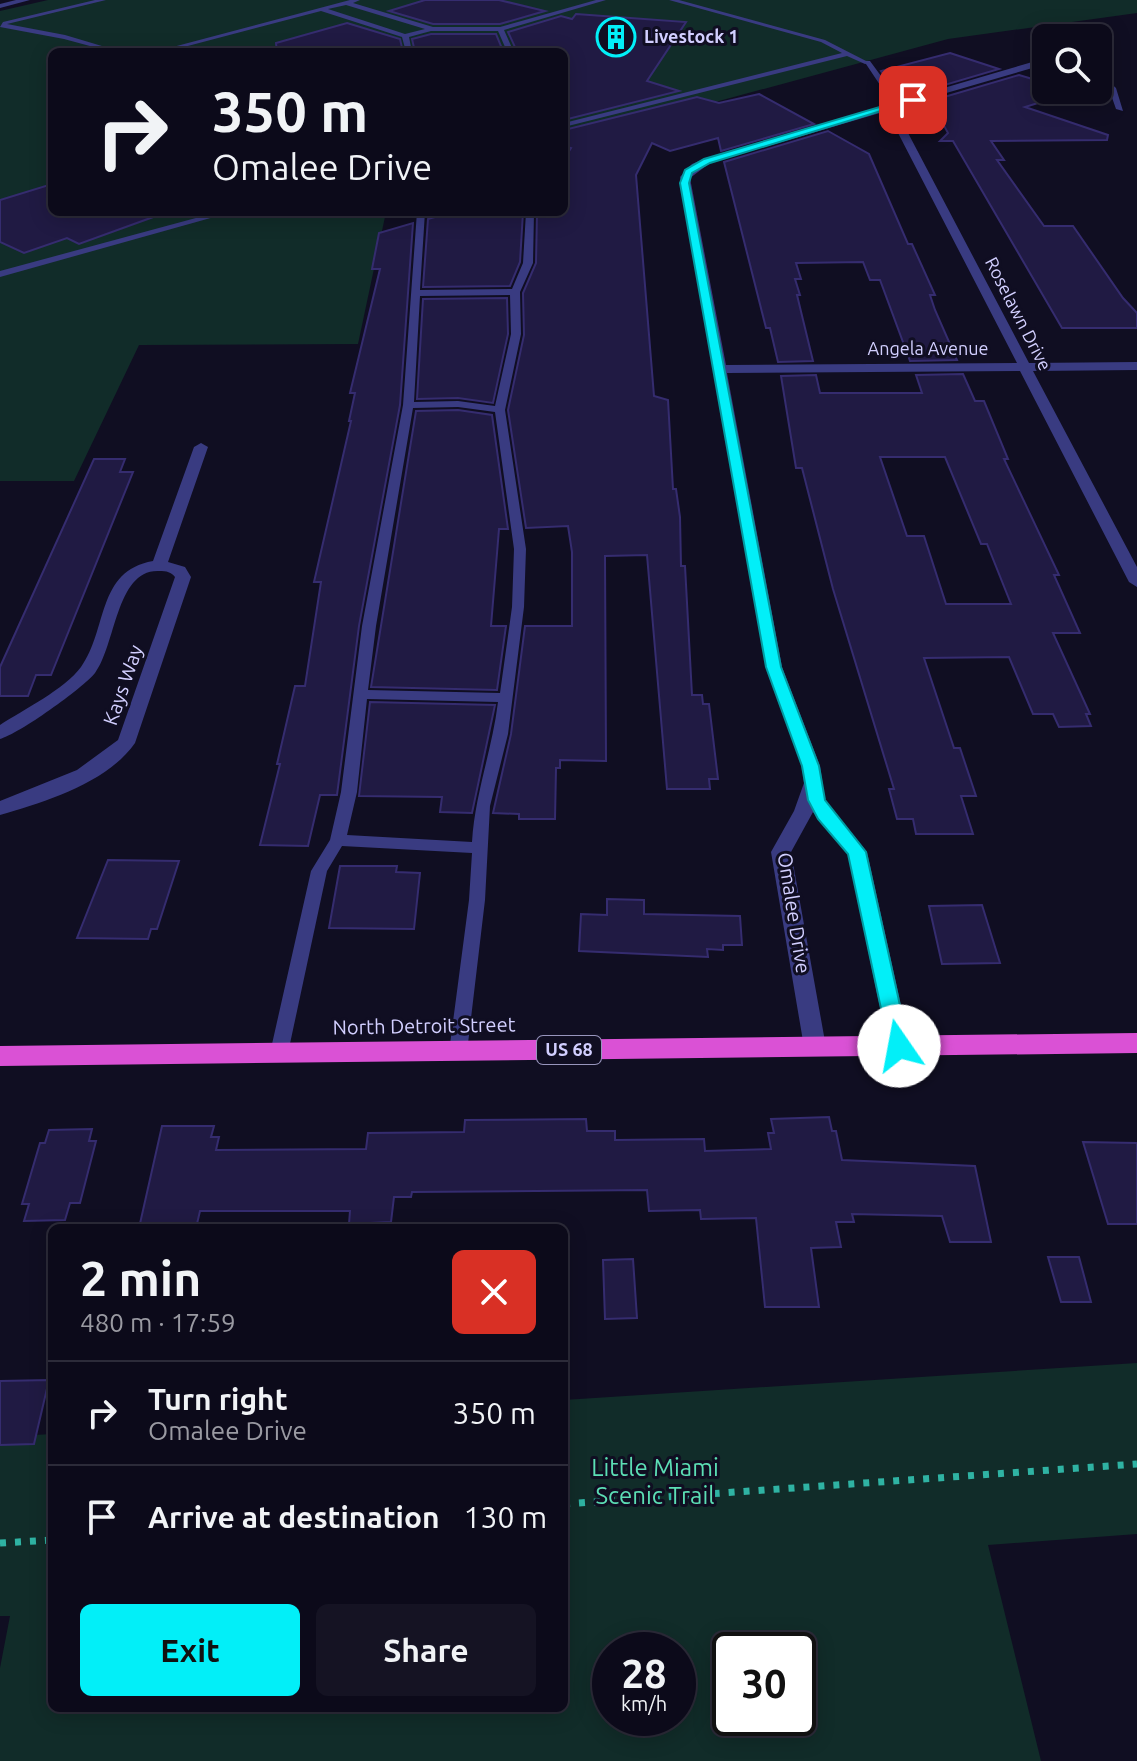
<!DOCTYPE html>
<meta charset="utf-8">
<style>
:root{--surface:#0c0a1a;--page:#151323;--text:#f1f3f6;--muted:#9a9aa2;--line:#2c2b39;--accent:#02eff8}
body{margin:0;font-family:Ubuntu,sans-serif;background:var(--page);color:var(--text);height:100vh;display:flex;flex-direction:column;font-size:30px;white-space:nowrap}
*{box-sizing:border-box;margin:0}
p{font-size:26px;color:var(--muted)}
.icon{flex:none;width:44px;height:44px;fill:none;stroke:currentColor;stroke-width:2;stroke-linecap:round;stroke-linejoin:round}
.map{position:relative;flex:1;overflow:hidden}
.drawer{position:absolute;left:48px;top:1224px;width:520px;height:488px;display:flex;flex-direction:column;background:var(--surface);border-radius:12px;box-shadow:0 4px 20px #0003,0 0 0 2px var(--line)}
.drawer>*{flex:none}
.hud{position:absolute;left:48px;top:48px;width:520px;height:168px;border-radius:12px;box-shadow:0 4px 20px #0003,0 0 0 2px var(--line);background:#0c0a1a;color:var(--text);overflow:hidden}
.buttons{position:absolute;left:1032px;top:24px;display:grid;gap:16px}
.buttons a{display:grid;place-items:center;width:80px;height:80px;border-radius:12px;background:var(--surface);box-shadow:0 4px 20px #0003,0 0 0 2px var(--line);font-size:40px}
.speed{position:absolute;left:592px;top:1632px;display:flex;gap:16px;font-size:40px;font-weight:700;text-align:center}
.speed>*{display:grid;place-content:center;width:104px;height:104px;border-radius:50%;background:var(--surface);box-shadow:0 4px 20px #0003,0 0 0 2px var(--line);line-height:1}
.speed small{font-size:20px;font-weight:400}
.speed .limit{border:4px solid #111;border-radius:12px;background:#fff;color:#111}
.pin{position:absolute;display:grid;place-items:center;width:68px;height:68px;color:#fff;margin:-34px;border-radius:16px;box-shadow:0 4px 12px #0006}
.me{position:absolute;width:88px;margin:-44px;rotate:348deg;stroke-linejoin:round;filter:drop-shadow(0 0 6px #0008)}
.turn{display:flex;align-items:center;gap:28px;height:168px;padding:0 32px;font-size:36px}
.turn .icon{width:104px;height:104px;stroke-width:2.5}
.turn b{display:block;font-size:56px;line-height:68px}
.round{display:grid;place-items:center;flex:none;width:84px;height:84px;border-radius:12px;background:var(--page)}
.summary{display:flex;align-items:center;justify-content:space-between;height:136px;padding:0 32px}
h1{font-size:48px;font-weight:700;line-height:60px}
.action{display:flex;gap:16px;margin-top:auto;padding:16px 32px}
.action a{flex:1;height:92px;border-radius:12px;background:var(--accent);color:#111;font-size:32px;font-weight:700;line-height:92px;text-align:center}
.action a+a{background:var(--page);color:var(--text)}
ul{padding:0;list-style:none}
li{display:flex;align-items:center;gap:24px;height:104px;padding:0 32px;border-top:2px solid var(--line)}
li div{flex:1}
li b{display:block;font-size:30px}
li em{font-style:normal}
.map>svg:first-child{display:block}
.green{fill:#112c29;fill-rule:evenodd}
.building{fill:#201a43;stroke:#352c6f;stroke-width:2;fill-rule:evenodd}
.lines{fill:none;stroke-linecap:round;stroke-linejoin:round}
.path{stroke:#2fb3a3;stroke-width:7;stroke-dasharray:6 9;stroke-linecap:butt}
.service{fill:#393b81;fill-rule:evenodd}
.minor{fill:#393b81;fill-rule:evenodd}
.tertiary{fill:#393b81;fill-rule:evenodd}
.trunk{fill:#da51d5;fill-rule:evenodd}
.route{fill:#02eff8;stroke:#019ba1;stroke-width:2}
.labels{text-anchor:middle;stroke-width:6;stroke-linejoin:round;paint-order:stroke}
.far-poi-label{font-size:18px;font-weight:bold;fill:#d2cfff;stroke:#100e22;text-anchor:start}
.far-street-label{font-size:18px;fill:#d2cfff;stroke:#100e22}
.shield{fill:#100e22;stroke:#9895bd;stroke-width:2}
.shield-label{font-size:18px;font-weight:bold;fill:#d2cfff}
.street-label{font-size:20px;fill:#d2cfff;stroke:#100e22}
.near-park-label{font-size:24px;fill:#5cdeb5;stroke:#100e22}
</style>
<div class="map">
<svg width="1137" height="1761" viewBox="0 0 1137 1761">
<rect width="100%" height="100%" fill="#100e22"/>
<!-- green -->
<g class="green">
<path d="M48 0H1137V13L948 39 564 143V52H52V212H386L358 344 139 345 74 481H0V11Z"/>
<path d="M1137 1363V1534L988 1545 1041 1761H0V1668L10 1616H0V1437L52 1434V1708H564V1400ZM610 1650H678V1718H610ZM730 1650H798V1718H730Z"/>
</g>
<!-- building -->
<g class="building">
<path d="M425 0H499L545 11 500 24H433L389 11Z"/>
<path d="M576 14 686 22 647 81 679 91 564 120V52H511L515 47 508 32 561 16 572 19Z"/>
<path d="M347 23 400 39 403 52H277L276 43Z"/>
<path d="M431 34H496L501 46 491 52H415L412 39Z"/>
<path d="M950 53 999 69 921 92 888 80 881 71Z"/>
<path d="M1019 75 1046 83V90L1073 92 1025 107 1108 135 1107 140 991 141 1004 160H997L1044 226H1073L1123 298 1137 313V328H1062L953 141H940L948 133 934 107V100Z"/>
<path d="M759 94 814 124 721 151 718 138 670 151 652 143 636 175 654 396 668 400 673 489H676L680 517 681 566H685L692 695H702L703 704H709L718 779H709L710 789H667L647 555 605 556 606 761 560 760V768H556L555 819H519V814L493 813 511 734 525 626H572V552L568 526 526 528 508 410 524 335 523 293 536 263 537 212H564V159L571 148 564 146V130L697 97 719 103Z"/>
<path d="M828 131 869 154 908 244H912L935 295H930L935 310 957 360 910 361 880 280H870L863 262 796 263 801 279H795L800 295H797L813 361 778 362 770 328H766L724 162Z"/>
<path d="M52 184V212H155L156 216 79 244 67 238 24 253 0 242V200Z"/>
<path d="M452 212H523L520 262 510 286 423 287 428 219Z"/>
<path d="M413 223 400 405 359 626 337 795H320L308 846 260 845 280 764H277L295 686H305L321 582H314L351 421H349L355 393H350L380 269H372L379 233Z"/>
<path d="M507 298 508 334 493 403 458 398 417 399 423 299Z"/>
<path d="M963 374 975 401H984L1008 459H1004L1059 575H1054L1080 633H1053L1090 714H1086L1091 726 1059 727 1053 714H1033L1009 657 924 658 954 748H960L976 796H961L973 834H916L913 819H897L889 789H894L833 589 802 468H796L781 376 816 375 820 393H922L916 375ZM880 457H945L981 544H987L1011 604H946L924 536H907Z"/>
<path d="M458 410 492 415 508 529H499L491 626H506L497 690 371 687 416 411Z"/>
<path d="M94 459H125L120 472H133L51 675H36L28 696H0V667Z"/>
<path d="M370 702 495 705 472 813 440 812 442 797 359 796Z"/>
<path d="M108 860 179 861 157 929H151L148 939 77 938Z"/>
<path d="M340 866H397L396 872 420 873 414 929 329 928Z"/>
<path d="M607 899 644 900V914L740 916 742 945H723V950L707 949 708 957 579 951 581 914 607 915Z"/>
<path d="M982 905 1000 963 942 964 929 906Z"/>
<path d="M829 1117 832 1131H836L842 1160 975 1166 991 1242H950L942 1216 852 1214 854 1222H836L841 1247 811 1248 819 1307H765L756 1218 701 1219 700 1210 649 1211 647 1190 412 1192 411 1197H394L391 1222 349 1224 350 1211H200L196 1228H139L162 1126H214L211 1137H219L216 1150 366 1149 368 1133 464 1132 465 1120 586 1119 587 1131H615V1140L704 1139 705 1151 771 1149 768 1133H774L771 1119Z"/>
<path d="M92 1129 89 1141H96L80 1203H70L65 1220 24 1221 29 1204H22L40 1143H45L49 1130Z"/>
<path d="M1083 1142 1137 1143V1224H1108Z"/>
<path d="M1048 1257H1079L1091 1302H1061Z"/>
<path d="M633 1259 637 1318 605 1319 603 1260Z"/>
<path d="M49 1380 34 1444 0 1445V1381Z"/>
</g>
<g class="lines">
<!-- path -->
<g class="path">
<path d="M564 1504 1137 1464"/>
<path d="M0 1543 52 1540"/>
</g>
<!-- service -->
<g class="service">
<path d="M95 0H106L7 24 65 35 122 52H112L64 39 0 27 3 22Z"/>
<path d="M350 0H360L353 3 433 27H500L596 0H606L504 30 512 48 504 52H494L505 47 498 31H431L409 37 412 52H406L402 37 321 11 165 52H154ZM346 5 425 29 405 34 328 9Z"/>
<path d="M669 0H679L825 40 870 63 865 64 847 56 564 127V123L842 53 821 42Z"/>
<path d="M1098 72 1116 88 1123 111 1116 109 1109 89 1098 78Z"/>
<path d="M218 212H232L0 277V271Z"/>
<path d="M417 212H425L420 290 512 289 523 263 526 212H534L533 263 520 292 521 334 505 410 526 549 524 607 508 734 490 806 485 900 467 1052 464 1057 458 1059 452 1057 449 1052 469 900 472 853 342 846 327 871 288 1053 285 1058 279 1060 273 1058 270 1053 311 871 330 840 341 792 362 626 403 405ZM510 295 511 334 495 406 458 401 414 402 420 296ZM458 407 495 412 514 549 512 607 500 693 368 690 376 626 413 408ZM367 699 498 702C492 751 475 793 472 842L347 835 357 792Z"/>
</g>
<!-- minor -->
<g class="minor">
<path d="M1107 37V41L1098 43V38Z"/>
<path d="M1046 58V64L898 107 907 131 1029 363 1137 362V370L1033 371 1137 567V587L1129 582 1020 371 727 373 782 667 820 766 825 800 867 852 910 1046 907 1053 899 1055 891 1053 888 1046 848 854 813 812 791 852 826 1047 823 1054 815 1056 807 1054 804 1047 771 852 794 811 804 783 802 766 766 667 680 177 692 164 704 159 888 105 884 91 864 61H870L892 91 896 102ZM890 110 897 131 1017 363 726 365 690 178 710 163Z"/>
<path d="M201 443 208 447 168 562 185 567 191 577 135 743C107 783 45 802 0 815V801L77 770 118 740 175 577C171 572 167 571 159 571 116 569 116 645 95 673 83 688 19 734 0 739V725C23 710 65 689 81 667 108 630 96 571 153 561L194 447Z"/>
</g>
<!-- tertiary -->
<path class="tertiary" d="M16 0H30L0 8V4Z"/>
<!-- trunk -->
<path class="trunk" d="M1137 1033V1053L0 1066V1046Z"/>
</g>
<!-- route -->
<path class="route" d="M910 98 917 100 710 163 692 173 689 183 781 667 819 766 825 800 866 852 909 1046 906 1052 899 1054 892 1052 889 1046 848 854 818 819 808 800 802 766 766 667 680 183 685 170 704 159Z"/>
<!-- icons -->
<defs>
<g id="building-ring" transform="scale(2)"><circle r="9.5" fill="#100e22" stroke="#02eff8" stroke-width="1.5"/><path d="M-4-6H4V6H1V3H-1V6H-4ZM-2.5-4.3h1.7v1.8h-1.7ZM.8-4.3h1.7v1.8H.8ZM-2.5-1h1.7V.8h-1.7ZM.8-1h1.7V.8H.8Z" fill="#02eff8"/></g>
</defs>
<g fill-rule="evenodd">
<use href="#building-ring" x="616" y="37"/>
</g>
<g class="labels">
<!-- far-poi labels -->
<g class="far-poi-label">
<text x="644" y="43">Livestock 1</text>
</g>
<!-- far-street labels -->
<g class="far-street-label">
<text transform="translate(1018 314) rotate(63)" y="6">Roselawn Drive</text>
<text x="928" y="355">Angela Avenue</text>
</g>
<!-- shield labels -->
<rect class="shield" x="537" y="1036" width="64" height="28" rx="6"/>
<g class="shield-label">
<text x="569" y="1056">US 68</text>
</g>
<!-- street labels -->
<g class="street-label">
<text transform="translate(123 685) rotate(-71)" y="7">Kays Way</text>
<text transform="translate(794 913) rotate(81)" y="7">Omalee Drive</text>
<text transform="translate(424 1026) rotate(-1)" y="7">North Detroit Street</text>
</g>
<!-- near-park labels -->
<g class="near-park-label">
<text x="655" y="1476">Little Miami<tspan x="655" dy="28">Scenic Trail</tspan></text>
</g>
</g>
</svg>
<div class="buttons">
<a><svg class="icon" aria-label="search" viewBox="0 0 24 24"><circle cx="10" cy="10" r="6"/><path d="M15 15l6 6"/></svg></a>
</div>
<div class="speed"><div>28<small>km/h</small></div><div class="limit">30</div></div>
<div class="pin" style="left:913px;top:100px;background:#d93025"><svg class="icon" aria-label="arrive" viewBox="0 0 24 24"><path d="M6 21V4h12l-3 4 3 4H6"/></svg></div>
<svg class="me" style="left:899px;top:1046px" viewBox="-20 -20 40 40"><circle r="19" fill="#fff"/><path d="M0-13L10 11 0 6-10 11z" fill="#02eff8"/></svg>
<div class="hud">
<div class="turn"><svg class="icon" aria-label="right" viewBox="0 0 24 24"><path d="M7 20v-9h11M14 6l5 5-5 5"/></svg><div><b>350 m</b>Omalee Drive</div></div>
</div>
<section class="drawer">
<div class="summary"><div><h1>2 min</h1><p>480 m · 17:59</p></div><a class="round" style="background:#d93025;color:#fff"><svg class="icon" aria-label="close" viewBox="0 0 24 24"><path d="M6 6l12 12M18 6L6 18"/></svg></a></div>
<ul>
<li><svg class="icon" aria-label="right" viewBox="0 0 24 24"><path d="M7 20v-9h11M14 6l5 5-5 5"/></svg><div><b>Turn right</b><p>Omalee Drive</p></div><em>350 m</em></li>
<li><svg class="icon" aria-label="arrive" viewBox="0 0 24 24"><path d="M6 21V4h12l-3 4 3 4H6"/></svg><div><b>Arrive at destination</b></div><em>130 m</em></li>
</ul>
<div class="action"><a>Exit</a><a>Share</a></div>
</section>
</div>
